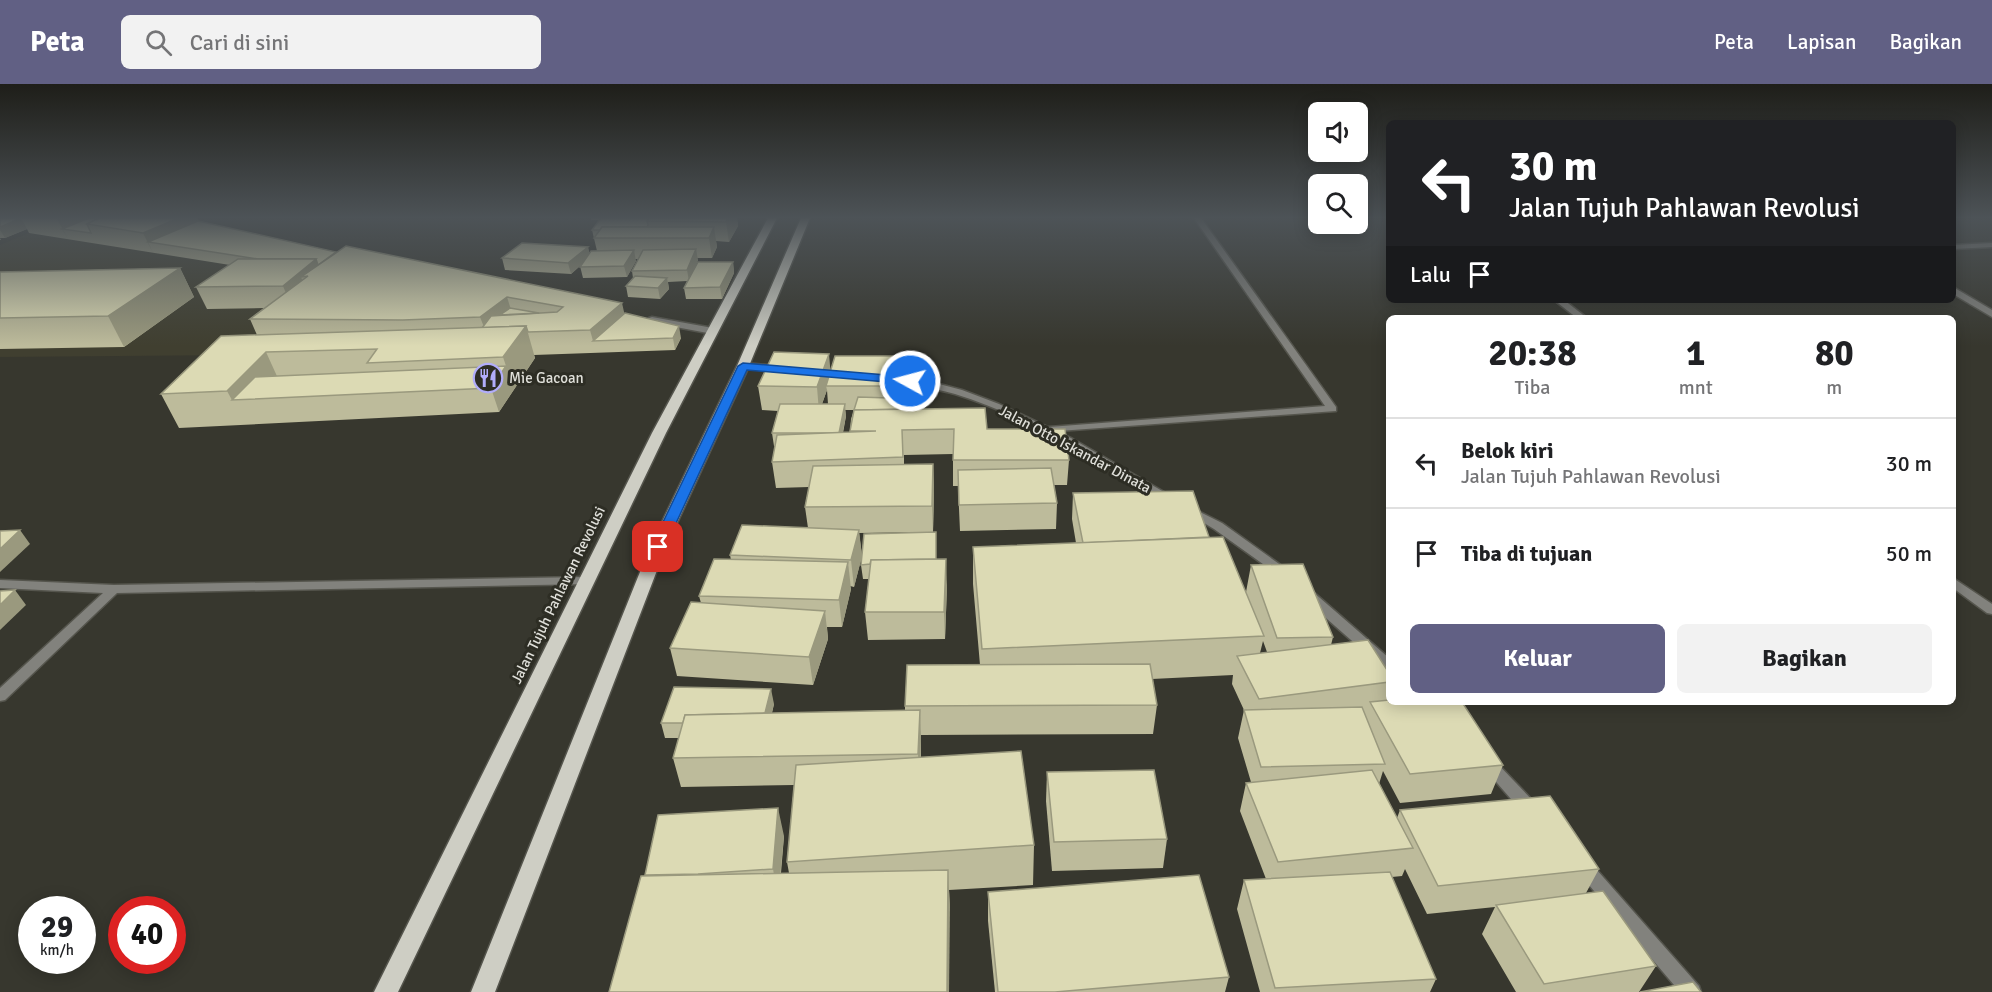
<!DOCTYPE html>
<html lang="id">
<style>
:root{--surface:#fff;--page:#f2f2f2;--text:#202124;--muted:#757577;--line:#e0e0e0;--accent:#616084}
body{margin:0;font-family:Signika,sans-serif;background:var(--page);color:var(--text);height:100vh;display:flex;flex-direction:column;font-size:22px;white-space:nowrap}
*{box-sizing:border-box;margin:0}
p{font-size:20px;color:var(--muted)}
.icon{flex:none;width:33px;height:33px;fill:none;stroke:currentColor;stroke-width:2;stroke-linecap:round;stroke-linejoin:round}
.map{position:relative;flex:1;overflow:hidden}
.drawer{position:absolute;left:1386px;top:231px;width:570px;height:390px;display:flex;flex-direction:column;background:var(--surface);border-radius:9px;box-shadow:0 3px 15px #0003}
.drawer>*{flex:none}
.hud{position:absolute;left:1386px;top:36px;width:570px;height:183px;border-radius:9px;box-shadow:0 3px 15px #0003;background:#202124;color:#fff;overflow:hidden}
.fabs{position:absolute;left:1308px;top:18px;display:grid;gap:12px}
.fabs a{display:grid;place-items:center;width:60px;height:60px;border-radius:9px;background:var(--surface);box-shadow:0 3px 15px #0003;font-size:30px}
.speed{position:absolute;left:18px;top:812px;display:flex;gap:12px;font-size:30px;font-weight:700;text-align:center}
.speed>*{display:grid;place-content:center;width:78px;height:78px;border-radius:50%;background:var(--surface);box-shadow:0 3px 15px #0003;line-height:1}
.speed small{font-size:15px;font-weight:400}
.speed .limit{border:9px solid #d22;background:#fff;color:#111}
.pin{position:absolute;display:grid;place-items:center;width:51px;height:51px;color:#fff;margin:-26px;border-radius:12px;box-shadow:0 3px 9px #0006}
.me{position:absolute;width:66px;margin:-33px;rotate:277deg;stroke-linejoin:round;filter:drop-shadow(0 0 4px #0008)}
.turn{display:flex;align-items:center;gap:21px;height:126px;padding:0 24px;font-size:27px}
.turn .icon{width:78px;height:78px;stroke-width:2.5}
.turn b{display:block;font-size:42px;line-height:51px}
.then{display:flex;align-items:center;height:57px;padding:0 24px;background:#0003;gap:12px;font-size:22px}
.eta{display:flex;justify-content:space-evenly;align-items:center;height:102px;text-align:center}
.eta b{font-size:36px;font-weight:800;line-height:42px}
.button{display:flex;gap:12px;margin-top:auto;padding:12px 24px}
.button a{flex:1;height:69px;border-radius:9px;background:var(--accent);color:#fff;font-size:24px;font-weight:800;line-height:69px;text-align:center}
.button a+a{background:var(--page);color:var(--text)}
ul{padding:0;list-style:none}
li{display:flex;align-items:center;gap:18px;height:90px;padding:0 24px;border-top:2px solid var(--line)}
li div{flex:1}
li b{display:block;font-size:22px}
li em{font-style:normal}
header{display:flex;align-items:center;gap:36px;box-sizing:border-box;height:84px;padding:0 30px;background:var(--accent);color:#fff}
header strong{font-size:28px}
nav{display:flex;gap:33px;margin-inline-start:auto;font-size:21px}
.search{width:420px;height:54px;background:var(--page);display:flex;align-items:center;gap:15px;box-sizing:border-box;padding:0 21px;border-radius:9px;color:var(--muted);font-size:22px}
.map>svg:first-child{display:block}
.built{fill:#403f30}
.lines{fill:none;stroke-linecap:round;stroke-linejoin:round}
.minor-casing{stroke:#55554d;stroke-width:3}
.tertiary-casing{stroke:#55554d;stroke-width:3}
.primary-casing{stroke:#55554d;stroke-width:3}
.minor{fill:#82827d;fill-rule:evenodd}
.tertiary{fill:#82827d;fill-rule:evenodd}
.primary{fill:#cecec4;fill-rule:evenodd}
.wall{fill:#bdbb9b;fill-rule:evenodd}
.shaded-wall{fill:#9a997e}
.building{fill:#dcdab4;stroke:#9a997e;stroke-width:1.5}
.route{fill:#1a73e8;stroke:#114b97;stroke-width:1.5}
.labels{text-anchor:middle;stroke-width:6;stroke-linejoin:round;paint-order:stroke}
.poi-label{font-size:15px;fill:#dfdfd9;stroke:#2d2d24;text-anchor:start}
.street-label{font-size:15px;fill:#dfdfd9;stroke:#2d2d24}
</style>
<header>
<strong>Peta</strong>
<div class="search"><svg class="icon" aria-label="search" viewBox="0 0 24 24"><circle cx="10" cy="10" r="6"/><path d="M15 15l6 6"/></svg>Cari di sini</div>
<nav><a>Peta</a><a>Lapisan</a><a>Bagikan</a></nav>
</header>
<div class="map">
<svg width="1992" height="908" viewBox="0 0 1992 908">
<rect width="100%" height="100%" fill="#37372e"/>
<!-- built -->
<path class="built" d="M29 149 325 196 239 271 0 273V161Z"/>
<g class="lines">
<!-- minor casing -->
<g class="minor-casing">
<g id="minor">
<path d="M1194 134H1201L1336 323V327L1045 348 1044 346 1049 343 1325 322Z"/>
<path d="M1992 159V163L1953 165V161Z"/>
<path d="M1953 203 1992 226V233L1953 210Z"/>
<path d="M1554 216H1564L1587 234H1577Z"/>
<path d="M652 233 713 244 717 247 713 250 649 238V234Z"/>
<path d="M586 493 590 494 592 497 590 500 117 509 5 616 0 617V604L103 509 0 504V496L114 501Z"/>
<path d="M1953 494 1992 520V530L1987 529 1953 504Z"/>
</g>
</g>
<!-- tertiary casing -->
<g class="tertiary-casing">
<g id="tertiary">
<path d="M743 279 781 282 786 285 781 288 740 284V280Z"/>
<path d="M882 290 924 296 962 306 999 320 1071 354 1176 415 1170 418 1166 417C1098 378 1030 333 955 310 930 303 904 301 879 295V291Z"/>
<path d="M1190 423 1222 439 1289 487 1291 490 1289 493H1281L1214 445 1186 428 1184 426Z"/>
<path d="M1307 506 1312 507 1389 574V587L1384 585 1302 513 1301 510 1302 507Z"/>
<path d="M1489 674 1494 676 1536 720 1538 725 1536 730 1530 731 1524 730 1484 684 1481 680 1484 676Z"/>
<path d="M1583 775 1589 777 1699 902 1701 908H1680L1577 787 1575 782 1577 777Z"/>
</g>
</g>
<!-- primary casing -->
<g class="primary-casing">
<g id="primary">
<path d="M768 134H777L666 349 398 908H374L652 349Z"/>
<path d="M801 134H810L749 282 666 463 495 908H471L650 463 737 282Z"/>
</g>
</g>
<!-- minor -->
<use href="#minor" class="minor"/>
<!-- tertiary -->
<use href="#tertiary" class="tertiary"/>
<!-- primary -->
<use href="#primary" class="primary"/>
</g>
<!-- wall -->
<g class="wall">
<path d="M0 134H197L198 137 336 168 625 229 681 254 675 266 534 271 535 274 499 328 179 344 161 310 257 251 250 235 264 224 207 225 196 203 230 181 29 149 27 145 5 154H0L1 156H0Z"/>
<path d="M591 134H737L738 142 729 158 716 157 717 163 712 174H697L698 176 694 186 733 178 734 189 722 215H686L684 204 687 197 668 198 669 205 660 215 628 213 626 202 633 194 632 187 639 175H635L636 177 627 193 583 194 580 182 571 190 505 186 502 174 588 163 589 169 597 167 592 146 600 136H591Z"/>
<path d="M180 184 194 213 124 263 0 265V188Z"/>
<path d="M831 287 898 296 895 314 922 325 987 345 1069 376 1067 401H1054L1057 419 1056 445 960 447 958 402H953V370L904 371V381L933 380 934 406 933 448 859 449 862 472 854 503 850 502 851 505 842 543H827L828 555 813 601 677 592 670 564 701 519 699 512 731 476 730 471 808 444 805 423 809 403 776 404 772 378 775 362H774L772 349 778 327 762 326 758 302ZM827 306 828 320H822ZM845 326H854L851 335 850 348 843 349 846 332Z"/>
<path d="M1073 409 1209 453 1246 508 1251 481 1333 553 1331 561 1389 589V618L1503 681 1491 710 1400 719 1383 687 1379 700 1397 734 1400 726 1599 785 1586 809 1656 882 1639 908H1516L1482 850 1495 823 1427 830 1405 785 1402 792 1392 793 1436 895 1430 908H1260L1237 825 1244 796 1266 795 1240 727 1246 699 1251 698 1238 654 1244 626 1232 600 1233 591 1152 595 1157 621 1153 650 921 651V673L1034 761 1033 801 949 806 950 825 645 791 784 752 781 789H789L787 778 794 701 681 703 673 674 679 654H665L661 639 774 620 772 629 905 626V622L980 581 973 500V463L1076 459 1072 435ZM1263 557 1267 568 1260 569Z"/>
<path d="M937 475 947 502 945 555 868 556 865 528 869 495H863L861 481Z"/>
<path d="M1047 688 1167 755 1163 784 1052 787 1046 717Z"/>
<path d="M988 808 1229 893 1225 908H995L988 837Z"/>
</g>
<!-- shaded-wall -->
<g class="shaded-wall">
<path d="M21 134 27 145 5 154 0 146V143Z"/>
<path d="M60 134H122L62 145 68 155 57 135Z"/>
<path d="M179 134H197L203 148 148 158 153 169 143 149Z"/>
<path d="M727 134H737L738 142 729 158 726 138Z"/>
<path d="M714 143 717 163 712 174 709 154Z"/>
<path d="M588 163 590 173 571 190 568 179Z"/>
<path d="M696 165 698 176 689 197 687 186Z"/>
<path d="M634 166 636 177 627 193 624 182Z"/>
<path d="M316 175 325 196 308 192 301 193 308 210 292 224 283 202Z"/>
<path d="M733 178 734 189 722 215 720 203Z"/>
<path d="M180 184 194 213 124 263 108 232Z"/>
<path d="M667 194 669 205 660 215 658 204Z"/>
<path d="M507 213 514 235 484 243 480 233Z"/>
<path d="M622 219 627 241 593 257 590 246Z"/>
<path d="M526 242 535 274 499 328 491 304 506 282 503 273Z"/>
<path d="M679 242 681 254 675 266 673 254Z"/>
<path d="M266 268 281 301 232 316 227 307Z"/>
<path d="M829 270 831 293 826 302 827 306 819 328 817 303Z"/>
<path d="M897 272 898 296 892 326 891 302Z"/>
<path d="M845 320 846 332 840 362 839 349Z"/>
<path d="M933 380 934 406 933 448 932 422Z"/>
<path d="M20 446 30 460 0 488V465Z"/>
<path d="M859 446 862 472 854 503 851 476Z"/>
<path d="M946 475 947 502 945 555 944 528Z"/>
<path d="M848 478 851 505 842 543 839 516Z"/>
<path d="M15 506 26 521 0 546V521Z"/>
<path d="M825 527 828 555 813 601 809 573Z"/>
<path d="M771 605 774 620 765 656 762 641Z"/>
<path d="M920 626 921 654 920 698 918 670Z"/>
<path d="M778 724 784 752 778 814 773 785Z"/>
<path d="M948 786 950 825 949 908H947Z"/>
</g>
<!-- building -->
<g class="building">
<path d="M0 134H21L0 143Z"/>
<path d="M89 134H99L87 140 91 149 62 145Z"/>
<path d="M99 134H179L143 149 87 140Z"/>
<path d="M601 134H649L647 137 648 141 647 143H602L600 146H592Z"/>
<path d="M649 134H727L726 138 647 137Z"/>
<path d="M198 137 336 168 318 181 316 175H258L148 158Z"/>
<path d="M602 143H714L709 154H594Z"/>
<path d="M522 159 588 163 568 179 502 174Z"/>
<path d="M346 162 622 219 590 246 528 248 526 242 482 244 491 232 557 228 563 223 507 213 480 233 403 236 250 235 308 192 301 193Z"/>
<path d="M696 165 687 186 632 187 643 166Z"/>
<path d="M634 166 624 182 580 183 591 167Z"/>
<path d="M238 175H316L283 202 196 203Z"/>
<path d="M698 178H733L720 203 684 204Z"/>
<path d="M180 184 108 232 0 234V188Z"/>
<path d="M635 192 667 194 658 204 626 202Z"/>
<path d="M510 224 539 229 500 231Z"/>
<path d="M625 229 679 242 673 254 593 257Z"/>
<path d="M526 242 503 273 367 279 377 265 266 268 227 307 161 310 221 252Z"/>
<path d="M774 268 829 270 817 303 758 302Z"/>
<path d="M835 272H897L891 302H826Z"/>
<path d="M506 282 491 304 232 316 255 293Z"/>
<path d="M858 313 921 315 919 325 854 326Z"/>
<path d="M780 320H845L839 349H772Z"/>
<path d="M985 324 987 345H1065L1069 376H953L954 345 902 346 903 373 772 378 777 351 876 347H850L854 326Z"/>
<path d="M933 380 932 422 805 423 813 382Z"/>
<path d="M1051 384 1057 419 959 421 958 386Z"/>
<path d="M1193 407 1209 453 1083 459 1073 409Z"/>
<path d="M742 441 859 446 851 476 730 471Z"/>
<path d="M20 446 0 465V447Z"/>
<path d="M936 448V475L871 476 870 480 861 481 864 450Z"/>
<path d="M1223 453 1264 552 982 565 973 463Z"/>
<path d="M714 475 848 478 839 516 699 512Z"/>
<path d="M946 475 944 528H865L871 476Z"/>
<path d="M1303 480 1333 553 1277 554 1251 481Z"/>
<path d="M15 506 0 521V507Z"/>
<path d="M691 518 825 527 809 573 670 564Z"/>
<path d="M1368 556 1389 589V598L1259 615 1237 572Z"/>
<path d="M1150 580 1157 621 905 622 907 581Z"/>
<path d="M674 603 771 605 765 629 685 631 683 639H661Z"/>
<path d="M1389 616V618H1462L1503 681 1410 690 1370 618Z"/>
<path d="M1362 623 1385 680 1261 683 1244 626Z"/>
<path d="M920 626 918 670 673 674 685 631Z"/>
<path d="M1021 667 1034 761 787 778 796 681Z"/>
<path d="M1154 686 1167 755 1054 758 1047 688Z"/>
<path d="M1372 686 1413 764 1278 778 1246 699Z"/>
<path d="M1550 712 1599 785 1438 802 1400 726Z"/>
<path d="M778 724 773 785 698 790 645 791 658 731Z"/>
<path d="M948 786 947 908H609L641 792Z"/>
<path d="M1390 788 1436 895 1275 904 1244 796Z"/>
<path d="M1199 791 1229 893 1055 908H998L988 808Z"/>
<path d="M1603 807 1656 882 1544 900 1496 821Z"/>
<path d="M1693 898 1701 908H1640Z"/>
</g>
<!-- sky -->
<linearGradient id="sky" x2="0" y2="1"><stop stop-color="#1e1e19"/><stop offset="0.51" stop-color="#4d5357"/><stop offset="1" stop-color="#4d5357" stop-opacity="0"/></linearGradient>
<rect width="1992" height="262" fill="url(#sky)"/>
<!-- route -->
<path class="route" d="M743 279 910 293 916 297 910 300 747 286 665 463 658 467 653 466 651 463 738 282Z"/>
<!-- icons -->
<defs>
<g id="restaurant-ring" transform="scale(1.5)"><circle r="9.5" fill="#2d2d24" stroke="#b1adfa" stroke-width="1.5"/><path d="M-5-6h1v4h1v-4h1v4h1v-4h1v5L-1.5 .5V6h-2V.5L-5-1ZM5-6V6H3V1.5H1.5Q1.5-4 5-6Z" fill="#b1adfa"/></g>
</defs>
<g fill-rule="evenodd">
<use href="#restaurant-ring" x="488" y="294"/>
</g>
<g class="labels">
<!-- poi labels -->
<g class="poi-label">
<text x="509" y="299">Mie Gacoan</text>
</g>
<!-- street labels -->
<g class="street-label">
<text transform="translate(1075 365) rotate(28)" y="5">Jalan Otto Iskandar Dinata</text>
<text transform="translate(558 511) rotate(-64)" y="5">Jalan Tujuh Pahlawan Revolusi</text>
</g>
</g>
</svg>
<div class="fabs">
<a><svg class="icon" aria-label="sound" viewBox="0 0 24 24"><path d="M4 9h4l5-4v14l-5-4H4zM17 9q2 3 0 6"/></svg></a>
<a><svg class="icon" aria-label="search" viewBox="0 0 24 24"><circle cx="10" cy="10" r="6"/><path d="M15 15l6 6"/></svg></a>
</div>
<div class="speed"><div>29<small>km/h</small></div><div class="limit">40</div></div>
<div class="pin" style="left:658px;top:463px;background:#d93025"><svg class="icon" aria-label="arrive" viewBox="0 0 24 24"><path d="M6 21V4h12l-3 4 3 4H6"/></svg></div>
<svg class="me" style="left:910px;top:297px" viewBox="-20 -20 40 40"><circle r="17" fill="#1a73e8" stroke="#fff" stroke-width="3"/><path d="M0-11L8 9 0 5-8 9z" fill="#fff"/></svg>
<div class="hud">
<div class="turn"><svg class="icon" aria-label="left" viewBox="0 0 24 24"><path d="M17 20v-9H6M10 6l-5 5 5 5"/></svg><div><b>30 m</b>Jalan Tujuh Pahlawan Revolusi</div></div>
<div class="then">Lalu<svg class="icon" aria-label="arrive" viewBox="0 0 24 24"><path d="M6 21V4h12l-3 4 3 4H6"/></svg></div>
</div>
<section class="drawer">
<div class="eta">
<div><b>20:38</b><p>Tiba</p></div>
<div><b>1</b><p>mnt</p></div>
<div><b>80</b><p>m</p></div>
</div>
<ul>
<li><svg class="icon" aria-label="left" viewBox="0 0 24 24"><path d="M17 20v-9H6M10 6l-5 5 5 5"/></svg><div><b>Belok kiri</b><p>Jalan Tujuh Pahlawan Revolusi</p></div><em>30 m</em></li>
<li><svg class="icon" aria-label="arrive" viewBox="0 0 24 24"><path d="M6 21V4h12l-3 4 3 4H6"/></svg><div><b>Tiba di tujuan</b></div><em>50 m</em></li>
</ul>
<div class="button"><a>Keluar</a><a>Bagikan</a></div>
</section>
</div>
